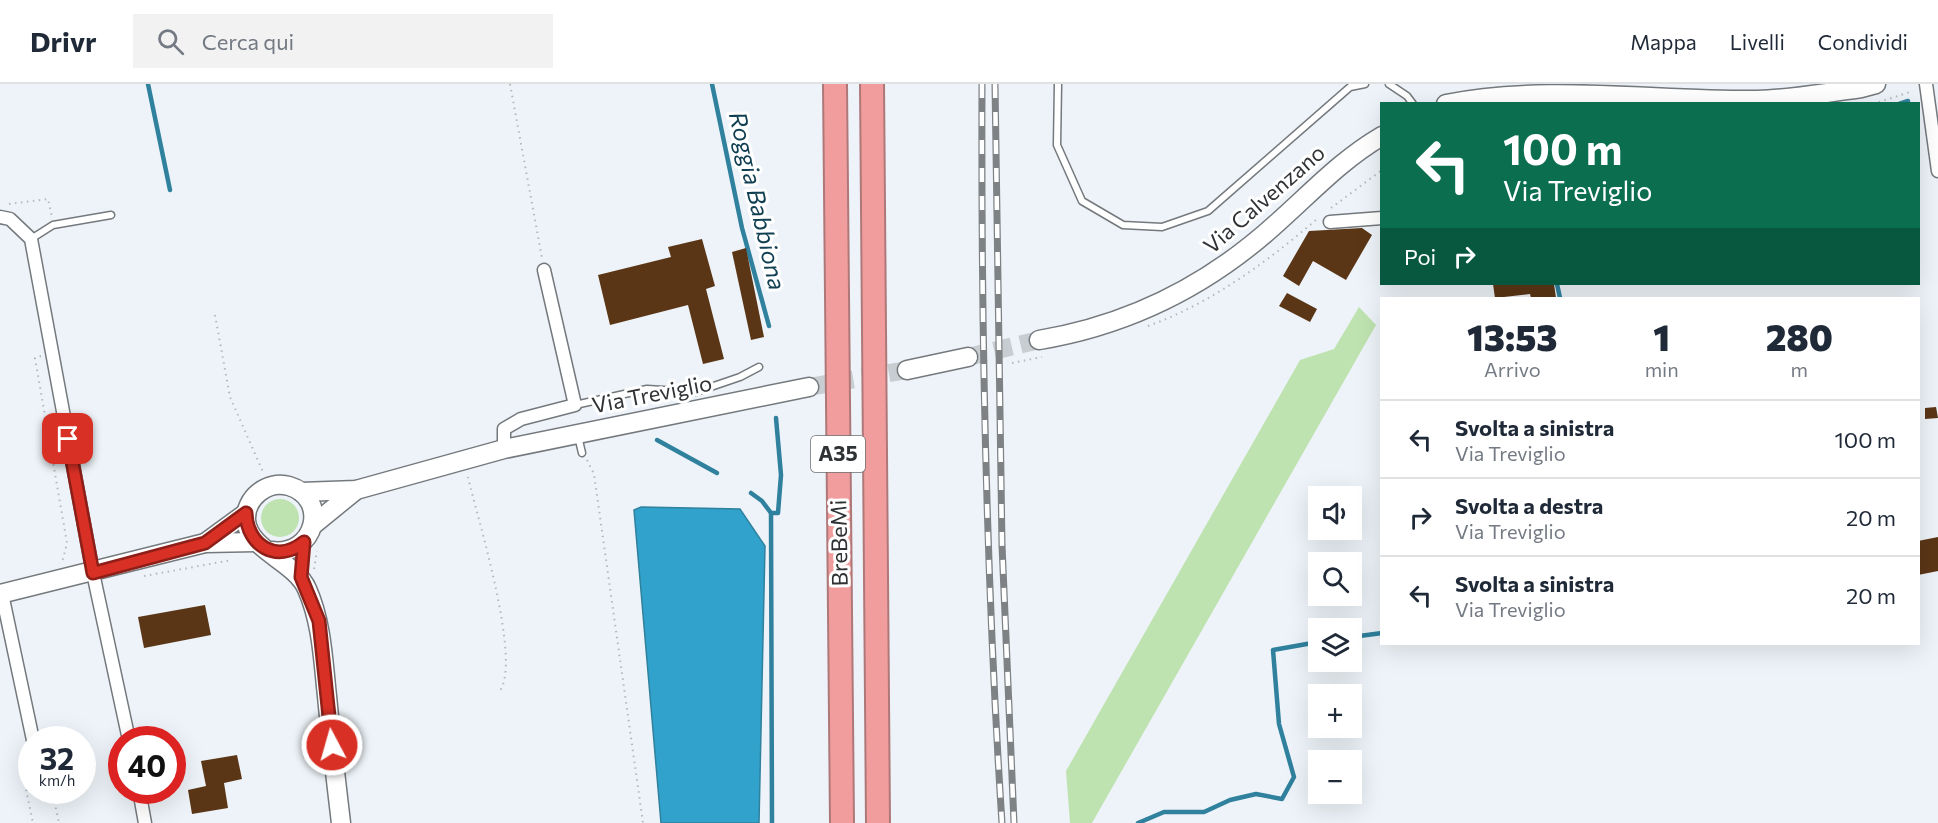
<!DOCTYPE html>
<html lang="it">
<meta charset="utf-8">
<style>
:root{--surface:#fff;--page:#f2f2f3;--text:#1f2937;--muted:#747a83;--line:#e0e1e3}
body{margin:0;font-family:Commissioner,sans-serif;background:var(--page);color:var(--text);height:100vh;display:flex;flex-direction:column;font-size:22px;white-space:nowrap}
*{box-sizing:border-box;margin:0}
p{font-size:20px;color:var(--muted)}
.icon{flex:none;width:33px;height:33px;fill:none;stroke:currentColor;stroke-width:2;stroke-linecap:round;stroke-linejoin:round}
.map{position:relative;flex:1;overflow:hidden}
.sheet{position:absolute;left:1380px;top:213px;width:540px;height:348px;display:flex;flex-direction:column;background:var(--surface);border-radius:0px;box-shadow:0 6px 24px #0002}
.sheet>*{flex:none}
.banner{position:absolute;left:1380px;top:18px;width:540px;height:183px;border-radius:0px;box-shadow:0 6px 24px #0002;background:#0b6e4f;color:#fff;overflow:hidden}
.tools{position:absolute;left:1308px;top:402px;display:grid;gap:12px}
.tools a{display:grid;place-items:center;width:54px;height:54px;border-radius:0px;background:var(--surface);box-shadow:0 6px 24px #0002;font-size:30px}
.speed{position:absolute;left:18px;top:642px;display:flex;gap:12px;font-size:30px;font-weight:700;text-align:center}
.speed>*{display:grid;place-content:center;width:78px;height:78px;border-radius:50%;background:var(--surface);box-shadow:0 6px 24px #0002;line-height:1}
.speed small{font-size:15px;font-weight:400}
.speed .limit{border:9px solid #d22;background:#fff;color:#111}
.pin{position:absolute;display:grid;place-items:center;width:51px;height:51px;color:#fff;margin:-26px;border-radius:12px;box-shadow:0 3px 9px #0006}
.me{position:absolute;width:66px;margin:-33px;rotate:354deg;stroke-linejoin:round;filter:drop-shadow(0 0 4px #0008)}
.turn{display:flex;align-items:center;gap:21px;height:126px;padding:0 24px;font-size:27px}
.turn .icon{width:78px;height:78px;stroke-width:2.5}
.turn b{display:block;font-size:42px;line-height:51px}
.then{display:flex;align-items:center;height:57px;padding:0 24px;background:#0003;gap:12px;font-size:22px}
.eta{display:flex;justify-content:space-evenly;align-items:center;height:102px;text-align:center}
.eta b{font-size:36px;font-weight:800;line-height:42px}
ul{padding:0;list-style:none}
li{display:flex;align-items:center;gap:18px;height:78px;padding:0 24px;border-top:2px solid var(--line)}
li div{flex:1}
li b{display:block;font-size:22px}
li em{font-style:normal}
header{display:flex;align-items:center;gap:36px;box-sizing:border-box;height:84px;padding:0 30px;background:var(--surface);border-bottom:2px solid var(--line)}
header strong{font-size:28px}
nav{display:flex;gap:33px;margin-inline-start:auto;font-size:21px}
.search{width:420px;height:54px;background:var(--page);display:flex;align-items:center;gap:15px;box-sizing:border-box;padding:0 21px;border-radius:0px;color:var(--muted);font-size:22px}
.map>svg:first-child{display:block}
.green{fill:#bfe3b0}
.water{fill:#30a2cb;stroke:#30819e;stroke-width:1.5}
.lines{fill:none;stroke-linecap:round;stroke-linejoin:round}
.stream{stroke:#30819e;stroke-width:4.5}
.building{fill:#5b3616}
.secondary-tunnel{stroke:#c7cdd1;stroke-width:18;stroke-dasharray:18 9;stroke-linecap:butt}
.lane-casing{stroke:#74797d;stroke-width:9}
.street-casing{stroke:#74797d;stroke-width:15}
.secondary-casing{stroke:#74797d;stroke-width:21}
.highway-casing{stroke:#ae7879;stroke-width:26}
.path{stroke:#b3b8bc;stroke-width:2;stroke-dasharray:1.5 4.5;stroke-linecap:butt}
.lane{stroke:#fff;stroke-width:6}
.street{stroke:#fff;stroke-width:12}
.secondary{stroke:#fff;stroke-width:18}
.highway{stroke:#f29d9d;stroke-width:22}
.rail-casing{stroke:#7e8285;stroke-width:7}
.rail{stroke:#fff;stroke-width:4.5;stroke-dasharray:14;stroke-linecap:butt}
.route-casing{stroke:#8d1f18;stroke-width:15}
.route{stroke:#d93025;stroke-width:10}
.labels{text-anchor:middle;stroke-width:6;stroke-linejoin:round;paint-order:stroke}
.shield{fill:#fff;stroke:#6e7072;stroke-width:1.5}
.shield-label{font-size:21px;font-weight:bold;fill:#303335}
.street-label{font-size:22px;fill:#303335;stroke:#fff}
.water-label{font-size:24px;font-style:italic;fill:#114052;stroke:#fff}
</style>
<header>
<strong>Drivr</strong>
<div class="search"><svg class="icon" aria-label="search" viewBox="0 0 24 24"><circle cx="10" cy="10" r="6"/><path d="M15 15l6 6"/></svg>Cerca qui</div>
<nav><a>Mappa</a><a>Livelli</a><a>Condividi</a></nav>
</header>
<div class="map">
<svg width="1938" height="739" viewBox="0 0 1938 739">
<rect width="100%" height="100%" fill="#edf3f8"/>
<!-- green -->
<g class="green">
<path d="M1359 223 1376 241 1092 739H1070L1066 687 1300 276 1334 265Z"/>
<circle cx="280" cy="434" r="19"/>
</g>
<!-- water -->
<path class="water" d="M641 423 740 425 765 462 759 739H661L634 426Z"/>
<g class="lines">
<!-- stream -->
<g class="stream">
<path d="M148 0 170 106"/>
<path d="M712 0 742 144 769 242"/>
<path d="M1899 20 1908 17"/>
<path d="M1557 200 1560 214"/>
<path d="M657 356 717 389"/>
<path d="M751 409 762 417 771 429 772 739"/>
<path d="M771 429H778L781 391 776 334"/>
<path d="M1352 553 1382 549"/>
<path d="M1138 739 1164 728H1204L1230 716 1256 710 1282 715 1294 693 1279 640 1273 566 1318 558"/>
</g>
</g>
<!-- building -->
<g class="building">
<path d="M1362 144 1372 151 1346 196 1313 177 1299 202 1283 192 1309 147Z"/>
<path d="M702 155 715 202 706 205 724 275 703 280 688 221 610 241 598 191 671 173 668 163Z"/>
<path d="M746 164 764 253 751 256 732 168Z"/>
<path d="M1493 200H1554L1556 214H1531L1530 210 1495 214Z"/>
<path d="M1287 209 1317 225 1310 238 1279 222Z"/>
<path d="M1936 323 1938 334 1925 335V324Z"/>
<path d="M1938 453V487L1918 491V457Z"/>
<path d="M205 521 211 551 144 564 138 533Z"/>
<path d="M237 671 242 695 224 699 228 724 192 730 188 706 206 702 201 677Z"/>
</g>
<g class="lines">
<!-- secondary-tunnel -->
<g class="secondary-tunnel">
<path d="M968 273 1039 256"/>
<path d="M809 303 907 286"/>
</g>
<!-- lane casing -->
<g class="lane-casing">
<g id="lane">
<path d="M1058 0 1057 61 1082 117 1123 141 1162 143 1208 127 1350 3 1365 0"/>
<path d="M1389 0 1407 12 1413 20"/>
<path d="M31 155 53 141 111 131"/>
<path d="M575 321 647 305 696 308 740 293 759 283"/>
<path d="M578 352 582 369"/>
</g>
</g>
<!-- street casing -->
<g class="street-casing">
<g id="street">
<path d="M1926 0 1938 87"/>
<path d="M0 133 10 135 31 155 93 489 129 656"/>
<path d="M1330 138 1382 134"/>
<path d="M504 365V345L521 335 575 321 544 186"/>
<path d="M2 510 33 656"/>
<path d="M139 706 145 739"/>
</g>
</g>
<!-- secondary casing -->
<g class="secondary-casing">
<g id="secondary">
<path d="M1446 20C1545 0 1655 17 1757 16 1792 15 1827 9 1861 4L1876 0"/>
<path d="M1039 256C1129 241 1209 201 1277 139 1312 108 1341 76 1382 52"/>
<path d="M907 286 968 273"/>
<path d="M301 408 356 406 504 365 809 303"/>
<path d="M313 441 356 406"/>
<path d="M205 459 246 429"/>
<path d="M271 467C316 473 330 414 289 402 267 396 245 414 246 436 248 466 295 477 307 505 322 539 323 576 327 612 331 655 336 697 341 739"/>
<path d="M0 510 205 459 256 458"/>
</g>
</g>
<!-- highway casing -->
<g class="highway-casing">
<g id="highway">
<path d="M835 0 842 739"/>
<path d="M872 0 878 739"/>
</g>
</g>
<!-- path -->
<g class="path">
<path d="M510 0 542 174"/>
<path d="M1873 20 1913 7"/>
<path d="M9 120 48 115 52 133"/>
<path d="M1331 124 1382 86"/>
<path d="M215 231 230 313 263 388"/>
<path d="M1148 242C1210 220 1267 178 1317 135"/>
<path d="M41 272 35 274 67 459 63 475 59 479"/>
<path d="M1012 279 1042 273"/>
<path d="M587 376 594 390 643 739"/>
<path d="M468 393C477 433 523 579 499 608"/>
<path d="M314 485 317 467"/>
<path d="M144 492 232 476"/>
<path d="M32 691H23L33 739"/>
<path d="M52 706 59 739"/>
</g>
<!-- lane -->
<use href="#lane" class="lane"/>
<!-- street -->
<use href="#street" class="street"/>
<!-- secondary -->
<use href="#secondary" class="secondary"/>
<!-- highway -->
<use href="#highway" class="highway"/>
<!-- rail casing -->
<g class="rail-casing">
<g id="rail">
<path d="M982 0C981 246 986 493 1002 739"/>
<path d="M995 0 1002 461 1014 739"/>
</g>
</g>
<!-- rail -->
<use href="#rail" class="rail"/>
</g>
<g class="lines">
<!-- route casing -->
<g class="route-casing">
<path id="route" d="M68 355 93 489 205 459 246 429C247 462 277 480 304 458L301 493 319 537 332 661"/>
</g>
<!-- route -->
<use href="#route" class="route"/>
</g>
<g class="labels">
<!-- shield labels -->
<rect class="shield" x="811" y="352" width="54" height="36" rx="4.5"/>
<g class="shield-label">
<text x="838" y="377">A35</text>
</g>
<!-- street labels -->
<g class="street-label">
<text transform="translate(1264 115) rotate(-41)" y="8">Via Calvenzano</text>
<text transform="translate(652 310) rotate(-11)" y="8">Via Treviglio</text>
<text transform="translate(839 459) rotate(-91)" y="8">BreBeMi</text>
</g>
<!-- water labels -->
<g class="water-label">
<text transform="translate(757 117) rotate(77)" y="8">Roggia Babbiona</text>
</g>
</g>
</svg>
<div class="tools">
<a><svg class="icon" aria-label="sound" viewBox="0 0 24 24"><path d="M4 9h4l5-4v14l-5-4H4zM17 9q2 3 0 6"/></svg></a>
<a><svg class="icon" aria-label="search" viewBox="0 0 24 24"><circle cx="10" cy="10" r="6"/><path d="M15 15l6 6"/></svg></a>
<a><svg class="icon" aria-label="layers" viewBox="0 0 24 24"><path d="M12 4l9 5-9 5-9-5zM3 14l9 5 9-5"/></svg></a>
<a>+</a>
<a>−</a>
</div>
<div class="speed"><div>32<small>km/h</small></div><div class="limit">40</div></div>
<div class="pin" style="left:68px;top:355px;background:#d93025"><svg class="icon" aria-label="arrive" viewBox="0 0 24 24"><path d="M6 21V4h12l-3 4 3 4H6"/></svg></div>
<svg class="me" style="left:332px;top:661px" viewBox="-20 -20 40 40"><circle r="17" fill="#d93025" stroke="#fff" stroke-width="3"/><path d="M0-11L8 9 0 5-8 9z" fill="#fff"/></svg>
<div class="banner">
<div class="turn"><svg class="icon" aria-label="left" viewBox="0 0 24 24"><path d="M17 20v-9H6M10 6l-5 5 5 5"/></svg><div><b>100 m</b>Via Treviglio</div></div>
<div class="then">Poi<svg class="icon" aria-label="right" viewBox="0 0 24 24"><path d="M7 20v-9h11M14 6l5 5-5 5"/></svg></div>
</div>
<section class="sheet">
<div class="eta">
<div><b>13:53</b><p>Arrivo</p></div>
<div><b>1</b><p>min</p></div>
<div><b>280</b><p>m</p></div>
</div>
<ul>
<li><svg class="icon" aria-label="left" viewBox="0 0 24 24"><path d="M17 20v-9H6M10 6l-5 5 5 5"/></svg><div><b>Svolta a sinistra</b><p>Via Treviglio</p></div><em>100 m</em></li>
<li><svg class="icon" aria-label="right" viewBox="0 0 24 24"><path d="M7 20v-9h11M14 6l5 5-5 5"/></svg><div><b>Svolta a destra</b><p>Via Treviglio</p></div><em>20 m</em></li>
<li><svg class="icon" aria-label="left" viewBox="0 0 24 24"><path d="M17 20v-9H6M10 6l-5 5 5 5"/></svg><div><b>Svolta a sinistra</b><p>Via Treviglio</p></div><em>20 m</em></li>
</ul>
</section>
</div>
